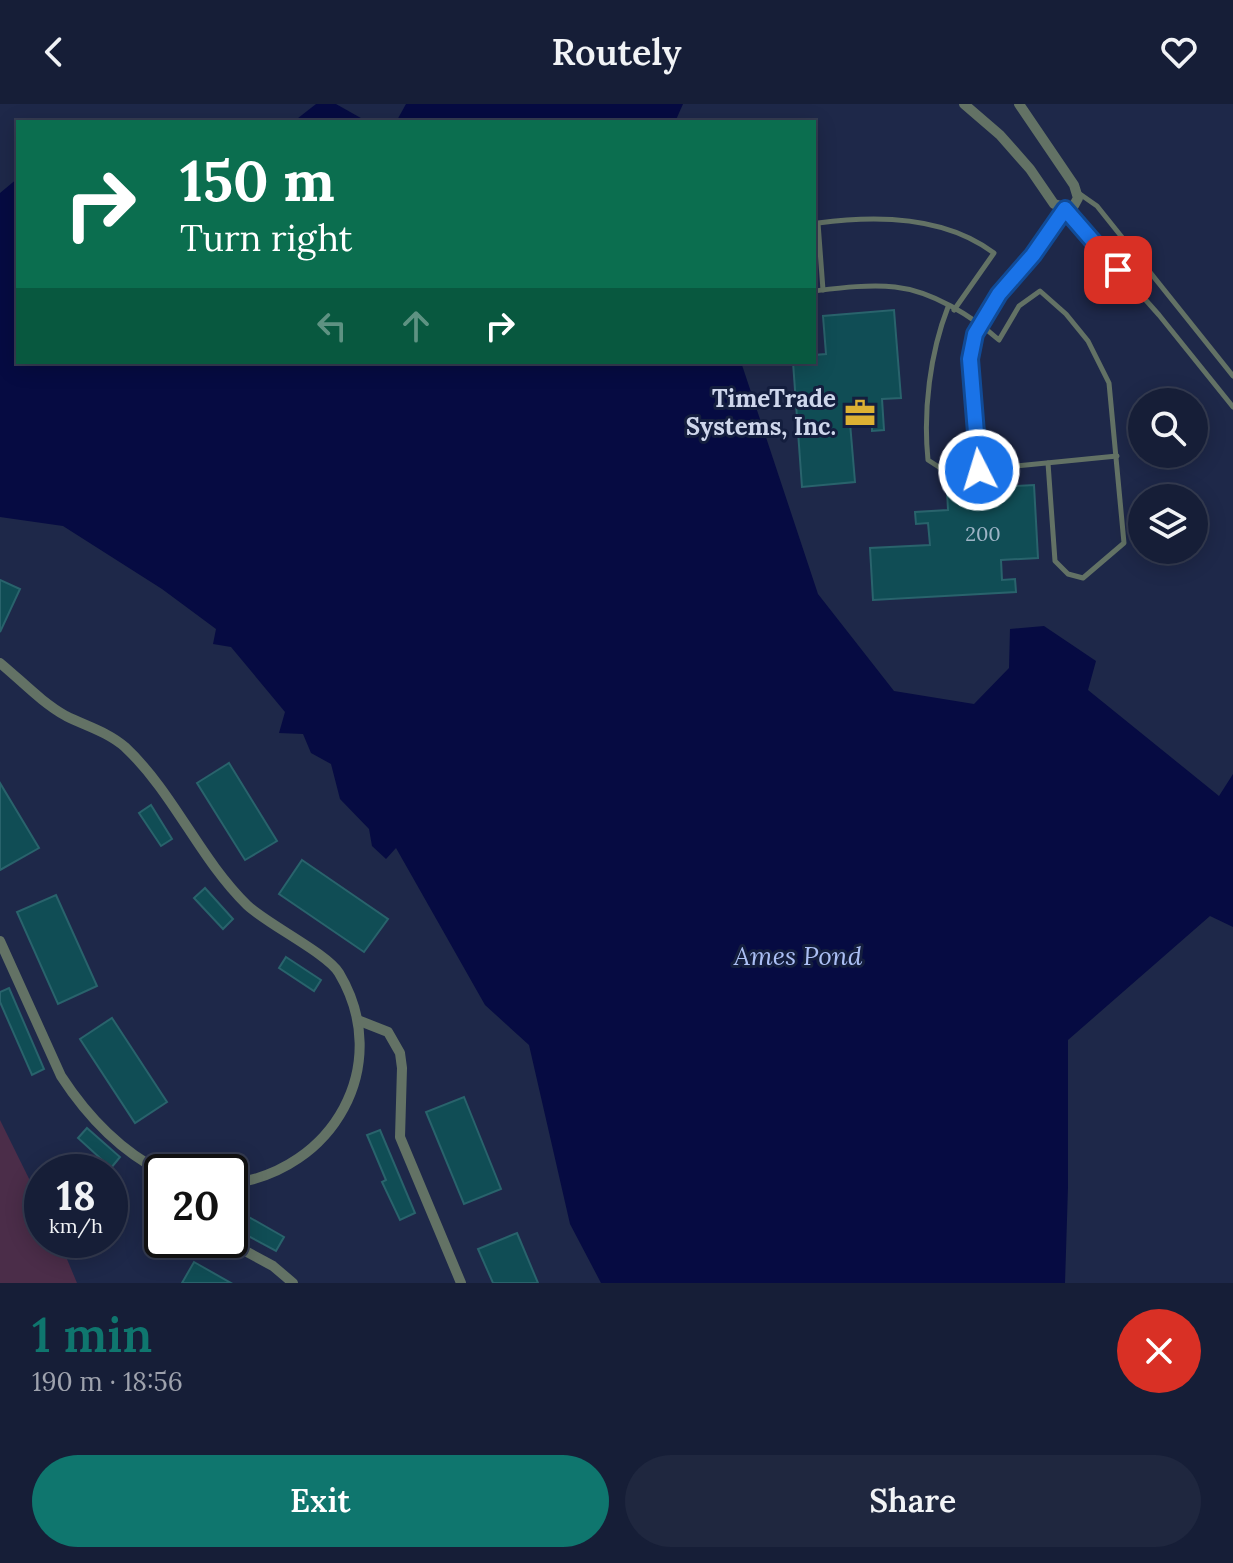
<!DOCTYPE html>
<meta charset="utf-8">
<style>
:root{--surface:#161e37;--page:#1f273f;--text:#f1f3f6;--muted:#9ea2ad;--line:#353c52;--accent:#0f766e}
body{margin:0;font-family:Lora,serif;background:var(--page);color:var(--text);height:100vh;display:flex;flex-direction:column;font-size:30px;white-space:nowrap}
*{box-sizing:border-box;margin:0}
p{font-size:26px;color:var(--muted)}
.icon{flex:none;width:44px;height:44px;fill:none;stroke:currentColor;stroke-width:2;stroke-linecap:round;stroke-linejoin:round}
.map{position:relative;height:1179px;overflow:hidden}
.side{display:flex;flex-direction:column;background:var(--surface);flex:1}
.side>*{flex:none}
.hud{position:absolute;left:16px;top:16px;width:800px;height:244px;border-radius:0px;box-shadow:0 4px 20px #0003,0 0 0 2px var(--line);background:#0b6e4f;color:#fff;overflow:hidden}
.controls{position:absolute;left:1128px;top:284px;display:grid;gap:16px}
.controls a{display:grid;place-items:center;width:80px;height:80px;border-radius:50%;background:var(--surface);box-shadow:0 4px 20px #0003,0 0 0 2px var(--line);font-size:40px}
.speed{position:absolute;left:24px;top:1050px;display:flex;gap:16px;font-size:40px;font-weight:700;text-align:center}
.speed>*{display:grid;place-content:center;width:104px;height:104px;border-radius:50%;background:var(--surface);box-shadow:0 4px 20px #0003,0 0 0 2px var(--line);line-height:1}
.speed small{font-size:20px;font-weight:400}
.speed .limit{border:4px solid #111;border-radius:12px;background:#fff;color:#111}
.pin{position:absolute;display:grid;place-items:center;width:68px;height:68px;color:#fff;margin:-34px;border-radius:16px;box-shadow:0 4px 12px #0006}
.me{position:absolute;width:88px;margin:-44px;rotate:355deg;stroke-linejoin:round;filter:drop-shadow(0 0 6px #0008)}
.turn{display:flex;align-items:center;gap:28px;height:168px;padding:0 32px;font-size:36px}
.turn .icon{width:104px;height:104px;stroke-width:2.5}
.turn b{display:block;font-size:56px;line-height:68px}
.lanes{display:flex;align-items:center;height:76px;padding:0 32px;background:#0003;justify-content:center;gap:40px;direction:ltr}
.lanes .off{opacity:.35}
.round{display:grid;place-items:center;flex:none;width:84px;height:84px;border-radius:42px;background:var(--page)}
.head{display:flex;align-items:center;justify-content:space-between;height:136px;padding:0 32px}
h1{font-size:48px;font-weight:600;line-height:60px;color:var(--accent)}
.action{display:flex;gap:16px;margin-top:auto;padding:16px 32px}
.action a{flex:1;height:92px;border-radius:48px;background:var(--accent);color:#fff;font-size:32px;font-weight:600;line-height:92px;text-align:center}
.action a+a{background:var(--page);color:var(--text)}
header{display:flex;justify-content:space-between;align-items:center;height:104px;padding:0 32px;background:var(--surface);font-size:36px;font-weight:600}
.map>svg:first-child{display:block}
.green{fill:#4b2d49}
.water{fill:#060b42}
.building{fill:#104d55;stroke:#29636c;stroke-width:2}
.lines{fill:none;stroke-linecap:round;stroke-linejoin:round}
.service{stroke:#637265;stroke-width:5}
.minor{stroke:#637265;stroke-width:10}
.route-casing{stroke:#114b97;stroke-width:20}
.route{stroke:#1a73e8;stroke-width:14}
.labels{text-anchor:middle;stroke-width:6;stroke-linejoin:round;paint-order:stroke}
.number-label{font-size:20px;fill:#9eb4c6}
.poi-label{font-size:24px;font-weight:bold;fill:#ced6eb;stroke:#141e3e;text-anchor:end}
.water-label{font-size:26px;font-style:italic;fill:#abbff4;stroke:#141e3e}
</style>
<header><svg class="icon" aria-label="back" viewBox="0 0 24 24"><path d="M15 5l-7 7 7 7"/></svg>Routely<svg class="icon" aria-label="heart" viewBox="0 0 24 24"><path d="M12 20l-8-8c-3-5 5-10 8-4 3-6 11-1 8 4z"/></svg></header>
<div class="map">
<svg width="1233" height="1179" viewBox="0 0 1233 1179">
<rect width="100%" height="100%" fill="#1e2849"/>
<!-- green -->
<path class="green" d="M0 1016 42 1101V1136H59L77 1179H0Z"/>
<!-- water -->
<g class="water">
<path d="M316 0H336L368 18H293Z"/>
<path d="M406 0H683L675 18H396Z"/>
<path d="M18 74V258H741L818 490 894 587 974 600 1009 564 1010 525 1044 522 1096 557 1088 586 1219 692 1233 670V823L1210 812 1068 936V1083L1065 1179H601L570 1120 529 941 485 901 396 744 386 755 372 742 369 725 340 695 331 660 311 649 303 630 279 629 285 608 231 543 213 540 216 525 162 485 63 422 0 413V89Z"/>
</g>
<!-- building -->
<g class="building">
<path d="M894 206 901 294 882 295 884 326 872 327V317L850 319 855 378 802 383 793 258H814V251L826 250 823 212Z"/>
<path d="M1034 381 1038 454 1001 456 1002 476 1015 475 1016 488 873 496 870 444 930 441 928 419 916 420 915 408 948 406 947 386Z"/>
<path d="M0 476 20 485 0 528Z"/>
<path d="M229 659 277 737 245 756 197 679Z"/>
<path d="M0 679 39 744 0 766Z"/>
<path d="M151 701 172 735 161 742 139 709Z"/>
<path d="M302 756 388 815 364 848 279 790Z"/>
<path d="M205 784 233 815 223 825 194 794Z"/>
<path d="M56 791 97 882 58 900 17 808Z"/>
<path d="M286 853 321 876 314 887 279 864Z"/>
<path d="M9 884 44 965 32 971 0 898V888Z"/>
<path d="M112 914 167 998 135 1019 80 935Z"/>
<path d="M464 993 501 1085 464 1100 426 1008Z"/>
<path d="M87 1024 120 1053 111 1064 78 1034Z"/>
<path d="M380 1026 415 1109 400 1116 382 1078 386 1076 367 1031Z"/>
<path d="M247 1112 284 1133 276 1147 239 1127Z"/>
<path d="M517 1129 538 1179H493L478 1145Z"/>
<path d="M194 1158 231 1179H182Z"/>
</g>
<g class="lines">
<!-- service -->
<g class="service">
<path d="M1077 88 1097 102 1233 272"/>
<path d="M823 186 818 119C876 111 945 112 994 149L954 206"/>
<path d="M814 187C839 184 870 180 895 183 932 187 972 212 999 236L1019 202 1040 187 1066 210 1088 237 1109 279 1124 439 1083 474 1068 470 1055 457 1048 359"/>
<path d="M948 203C930 249 923 307 928 356L942 365 966 367 1117 352"/>
<path d="M814 238V244"/>
<path d="M979 366 970 255 975 230 999 190 1033 151 1065 105 1159 211 1233 303"/>
</g>
<!-- minor -->
<g class="minor">
<path d="M964 0 1000 31 1030 65 1054 100 1072 105 1078 94 1074 81 1019 0"/>
<path d="M0 559C22 577 41 598 66 612 86 622 108 628 125 643 174 689 199 754 247 801 267 820 328 850 339 869 394 961 333 1067 230 1080"/>
<path d="M0 837 61 972C87 1012 119 1046 162 1068"/>
<path d="M360 917 388 928 400 949 402 964 400 1033 461 1179"/>
<path d="M225 1136 273 1162 293 1179"/>
</g>
</g>
<g class="lines">
<!-- route casing -->
<g class="route-casing">
<path id="route" d="M979 366 970 255 975 230 999 190 1033 151 1065 105 1118 166"/>
</g>
<!-- route -->
<use href="#route" class="route"/>
</g>
<!-- icons -->
<defs>
<g id="office-bare" transform="scale(2.4)"><path d="M-6-3h4V-5.5h4V-3h4V5H-6ZM-1-4.5V-3h2v-1.5ZM-6 0V1H6V0Z" fill="#ddb133" stroke="#141e3e" stroke-width="2.5" paint-order="stroke"/></g>
</defs>
<g fill-rule="evenodd">
<use href="#office-bare" x="860" y="309"/>
</g>
<g class="labels">
<!-- number labels -->
<g class="number-label">
<text x="983" y="437">200</text>
</g>
<!-- poi labels -->
<g class="poi-label">
<text x="836" y="303">TimeTrade<tspan x="836" dy="28">Systems, Inc.</tspan></text>
</g>
<!-- water labels -->
<g class="water-label">
<text x="798" y="861">Ames Pond</text>
</g>
</g>
</svg>
<div class="controls">
<a><svg class="icon" aria-label="search" viewBox="0 0 24 24"><circle cx="10" cy="10" r="6"/><path d="M15 15l6 6"/></svg></a>
<a><svg class="icon" aria-label="layers" viewBox="0 0 24 24"><path d="M12 4l9 5-9 5-9-5zM3 14l9 5 9-5"/></svg></a>
</div>
<div class="speed"><div>18<small>km/h</small></div><div class="limit">20</div></div>
<div class="pin" style="left:1118px;top:166px;background:#d93025"><svg class="icon" aria-label="arrive" viewBox="0 0 24 24"><path d="M6 21V4h12l-3 4 3 4H6"/></svg></div>
<svg class="me" style="left:979px;top:366px" viewBox="-20 -20 40 40"><circle r="17" fill="#1a73e8" stroke="#fff" stroke-width="3"/><path d="M0-11L8 9 0 5-8 9z" fill="#fff"/></svg>
<div class="hud">
<div class="turn"><svg class="icon" aria-label="right" viewBox="0 0 24 24"><path d="M7 20v-9h11M14 6l5 5-5 5"/></svg><div><b>150 m</b>Turn right</div></div>
<div class="lanes"><svg class="icon off" aria-label="left" viewBox="0 0 24 24"><path d="M17 20v-9H6M10 6l-5 5 5 5"/></svg><svg class="icon off" aria-label="ahead" viewBox="0 0 24 24"><path d="M12 20V5M6 11l6-6 6 6"/></svg><svg class="icon" aria-label="right" viewBox="0 0 24 24"><path d="M7 20v-9h11M14 6l5 5-5 5"/></svg></div>
</div>
</div>
<section class="side">
<div class="head"><div><h1>1 min</h1><p>190 m · 18:56</p></div><a class="round" style="background:#d93025;color:#fff"><svg class="icon" aria-label="close" viewBox="0 0 24 24"><path d="M6 6l12 12M18 6L6 18"/></svg></a></div>
<div class="action"><a>Exit</a><a>Share</a></div>
</section>
